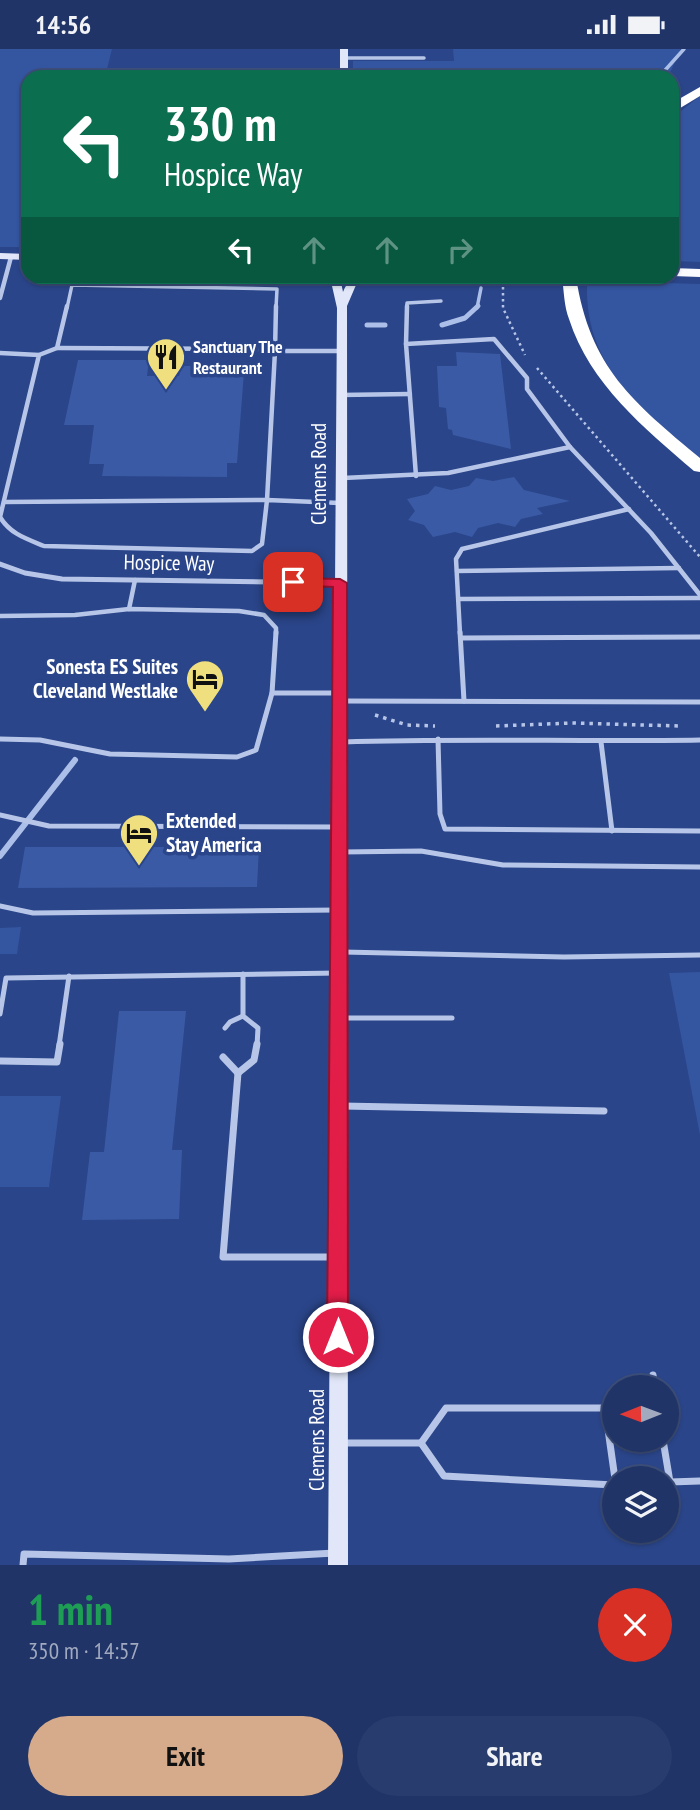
<!DOCTYPE html>
<meta charset="utf-8">
<style>
:root{--surface:#203467;--page:#283c6d;--text:#f1f3f6;--muted:#a2aac0;--line:#3d4f7b;--accent:#d6ab8b}
body{margin:0;font-family:"PT Sans Narrow",sans-serif;background:var(--page);color:var(--text);height:100vh;display:flex;flex-direction:column;font-size:26px;white-space:nowrap}
*{box-sizing:border-box;margin:0}
p{font-size:23px;color:var(--muted)}
.icon{flex:none;width:38px;height:38px;fill:none;stroke:currentColor;stroke-width:2;stroke-linecap:round;stroke-linejoin:round}
.map{position:relative;height:1516px;overflow:hidden}
.side{display:flex;flex-direction:column;background:var(--surface);flex:1}
.side>*{flex:none}
.banner{position:absolute;left:21px;top:21px;width:658px;height:214px;border-radius:21px;box-shadow:0 2px 5px #0004,0 0 0 2px var(--line);background:#0b6e4f;color:#fff;overflow:hidden}
.needle{width:46px;rotate:269deg}
.tools{position:absolute;left:602px;top:1326px;display:grid;gap:14px}
.tools a{display:grid;place-items:center;width:77px;height:77px;border-radius:50%;background:var(--surface);box-shadow:0 2px 5px #0004,0 0 0 2px var(--line);font-size:35px}
.pin{position:absolute;display:grid;place-items:center;width:60px;height:60px;color:#fff;margin:-30px;border-radius:14px;box-shadow:0 4px 10px #0006}
.me{position:absolute;width:77px;margin:-38px;rotate:0deg;stroke-linejoin:round;filter:drop-shadow(0 0 5px #0008)}
.turn{display:flex;align-items:center;gap:24px;height:147px;padding:0 28px;font-size:32px}
.turn .icon{width:91px;height:91px;stroke-width:2.5}
.turn b{display:block;font-size:49px;line-height:60px}
.lanes{display:flex;align-items:center;height:66px;padding:0 28px;background:#0003;justify-content:center;gap:35px;direction:ltr}
.lanes .off{opacity:.35}
.round{display:grid;place-items:center;flex:none;width:74px;height:74px;border-radius:37px;background:var(--page)}
.overview{display:flex;align-items:center;justify-content:space-between;height:119px;padding:0 28px}
h1{font-size:42px;font-weight:800;line-height:52px;color:#1e9e55}
.action{display:flex;gap:14px;margin-top:auto;padding:14px 28px}
.action a{flex:1;height:80px;border-radius:42px;background:var(--accent);color:#111;font-size:28px;font-weight:800;line-height:80px;text-align:center}
.action a+a{background:var(--page);color:var(--text)}
.status{display:flex;justify-content:space-between;align-items:center;height:49px;padding:0 35px;background:var(--surface);direction:ltr}
.status svg{height:19px;fill:currentColor}
.map>svg:first-child{display:block}
.green{fill:#3455a0}
.lines{fill:none;stroke-linecap:round;stroke-linejoin:round}
.stream-far2{stroke:#acbfe9;stroke-width:3.5}
.stream-far1{stroke:#acbfe9;stroke-width:5}
.stream{stroke:#acbfe9;stroke-width:6}
.building{fill:#3a5aa5}
.path-far1{stroke:#b7c6e8;stroke-width:2.5;stroke-dasharray:2.5 3.5;stroke-linecap:butt}
.path{stroke:#b7c6e8;stroke-width:3.5;stroke-dasharray:3.5 5;stroke-linecap:butt}
.lane-far3{stroke:#b7c6e8;stroke-width:3.5}
.lane-far2{stroke:#b7c6e8;stroke-width:4.5}
.lane-far1{stroke:#b7c6e8;stroke-width:5}
.lane{stroke:#b7c6e8;stroke-width:7}
.street-far1{stroke:#b7c6e8;stroke-width:4.5}
.street{stroke:#b7c6e8;stroke-width:5}
.secondary{fill:#e1e7f8;fill-rule:evenodd}
.primary{fill:#f9fafe;fill-rule:evenodd}
.highway{fill:#fff;fill-rule:evenodd}
.route{fill:#e11d48;stroke:#92132f;stroke-width:2}
.labels{text-anchor:middle;stroke-width:7;stroke-linejoin:round;paint-order:stroke}
.far-poi-label{font-size:18px;font-weight:bold;fill:#fff;stroke:#2a4589;text-anchor:start}
.street-label{font-size:21px;fill:#fff;stroke:#2a4589}
.poi-label{font-size:21px;font-weight:bold;fill:#fff;stroke:#2a4589;text-anchor:end}
</style>
<div class="status"><b>14:56</b><svg viewBox="0 0 49 12"><path d="M0 12V9h3v3zM5 12V6h3v6zM10 12V3h3v9zM15 12V0h3v12zM26 1h20v11H26zM47 4h2v5h-2z"/></svg></div>
<div class="map">
<svg width="700" height="1516" viewBox="0 0 700 1516">
<rect width="100%" height="100%" fill="#2a4589"/>
<!-- green -->
<g class="green">
<path d="M0 0H112L105 28H28V198H0Z"/>
<path d="M453 0H681L668 28H353V12H454Z"/>
<path d="M700 47V213L672 212V69Z"/>
<path d="M594 232 700 235V413C644 362 585 320 587 236Z"/>
<path d="M21 878 17 905H0V879Z"/>
<path d="M700 923V1086L669 924Z"/>
<path d="M0 1047H61L49 1138H0Z"/>
</g>
<g class="lines">
<!-- stream-far2 -->
<g class="stream-far2">
<path d="M659 28 684 0"/>
<path d="M477 259 481 239"/>
</g>
<!-- stream-far1 -->
<g class="stream-far1">
<path d="M367 276H385"/>
<path d="M442 276 465 269 478 257"/>
</g>
<!-- stream -->
<path class="stream" d="M0 807 75 711"/>
</g>
<!-- building -->
<g class="building">
<path d="M456 303 500 305 511 400 453 386 452 381 448 380 446 359 439 358 437 317H457Z"/>
<path d="M78 311H149L147 327H179L182 317H202L201 323H244L237 414H227V428L102 427 104 415H89L94 376H64Z"/>
<path d="M514 428 524 441 570 452 537 459 543 465 521 470 515 478 498 474 478 479 472 488 455 483 433 488 424 476 408 471 415 462 407 450 428 445 435 437 451 441 469 437 476 429 493 432Z"/>
<path d="M25 798H259L257 838 18 839Z"/>
<path d="M119 962H186L172 1101H182L179 1170 82 1171 90 1103H104Z"/>
</g>
<g class="lines">
<!-- path-far1 -->
<g class="path-far1">
<path d="M503 232V259L525 306"/>
<path d="M537 319 700 508"/>
</g>
<!-- path -->
<g class="path">
<path d="M375 666 407 676 435 677"/>
<path d="M496 677 572 674 680 677"/>
</g>
<!-- lane-far3 -->
<g class="lane-far3">
<path d="M344 9H424"/>
<path d="M67 259 72 236 277 240 276 259"/>
<path d="M407 259V254L441 252"/>
</g>
<!-- lane-far2 -->
<g class="lane-far2">
<path d="M276 257 275 302H341"/>
<path d="M406 295 407 257"/>
<path d="M57 299 275 300"/>
<path d="M0 304 39 306 0 468C10 485 27 490 44 497L252 502 262 495 267 451 340 454"/>
<path d="M39 306 57 299 67 257"/>
<path d="M340 346 410 345"/>
<path d="M416 427 406 295 494 290 527 329V340L570 398 651 484 700 546"/>
<path d="M343 429 448 424 570 398"/>
<path d="M4 453 267 451 275 302"/>
<path d="M457 522 679 519"/>
<path d="M459 550 700 549"/>
<path d="M129 560 135 531"/>
<path d="M0 567 75 566 129 560 239 562 264 566 276 579V585"/>
<path d="M460 585 456 510 462 500 629 460"/>
</g>
<!-- lane-far1 -->
<g class="lane-far1">
<path d="M460 583 464 652"/>
<path d="M461 589 700 588"/>
<path d="M272 644H340"/>
<path d="M343 652 700 653"/>
<path d="M0 690 40 691 110 705 237 708 256 701 272 644 276 583"/>
<path d="M438 690 440 765 445 780 700 782"/>
<path d="M343 693C462 689 581 693 700 691"/>
<path d="M601 693 612 782"/>
<path d="M0 766 49 777 339 778"/>
<path d="M342 803 421 802 503 816 700 818"/>
<path d="M0 857 33 864 339 861"/>
<path d="M343 903 564 908 700 906"/>
<path d="M243 925V967L258 979 257 997"/>
<path d="M0 965 6 929 339 924"/>
<path d="M342 969H452"/>
<path d="M225 979 230 973 243 967"/>
<path d="M59 997 69 927"/>
</g>
<!-- lane -->
<g class="lane">
<path d="M223 1008 238 1024"/>
<path d="M0 1012 57 1013 60 995"/>
<path d="M238 1024 223 1208H334"/>
<path d="M238 1024 254 1011 257 995"/>
<path d="M342 1057 604 1062"/>
<path d="M653 1326 655 1339"/>
<path d="M663 1391 670 1433"/>
<path d="M341 1394H421"/>
<path d="M421 1394 446 1359H605L615 1430"/>
<path d="M421 1394 444 1427 614 1436"/>
<path d="M670 1433 700 1432"/>
<path d="M23 1516 24 1505 229 1510 335 1504"/>
</g>
<!-- street-far1 -->
<path class="street-far1" d="M0 249 11 208"/>
<!-- street -->
<path class="street" d="M0 515 25 524 62 530 340 534"/>
<!-- secondary -->
<g class="secondary">
<rect x="340" y="0" width="8" height="28"/>
<path d="M0 204 28 205V211L0 210Z"/>
<path d="M330 228H340L343 243C348 231 354 226 367 228L356 236 347 257 348 1516H328L337 259Z"/>
</g>
<!-- primary -->
<path class="primary" d="M672 219 700 220V228L672 227Z"/>
<!-- highway -->
<g class="highway">
<path d="M700 38V47L672 64V54Z"/>
<path d="M562 228H576C590 319 633 353 700 409V423L694 422C644 379 590 335 569 270 564 257 564 242 562 228Z"/>
</g>
</g>
<!-- route -->
<path class="route" d="M293 529 340 530 347 534 348 1288 345 1294 338 1297 330 1294 327 1288 333 538 288 536V530Z"/>
<!-- icons -->
<defs>
<g id="restaurant-pin" transform="scale(2.0125)"><path d="M0 17L-7.5 6A9.5 9.5 0 1 1 7.5 6Z" fill="#efdf7e" stroke="#2a4589"/><path d="M-5-6h1v4h1v-4h1v4h1v-4h1v5L-1.5 .5V6h-2V.5L-5-1ZM5-6V6H3V1.5H1.5Q1.5-4 5-6Z" fill="#111"/></g>
<g id="hotel-pin" transform="scale(2.0125)"><path d="M0 17L-7.5 6A9.5 9.5 0 1 1 7.5 6Z" fill="#efdf7e" stroke="#2a4589"/><path d="M-6-4.5h1.5V1H6V5H4.5V3h-9V5H-6ZM-4 0a1.8 1.8 0 1 1 3.6 0ZM.5 0V-2.5h3Q6-2.5 6 0Z" fill="#111"/></g>
</defs>
<g fill-rule="evenodd">
<use href="#restaurant-pin" x="166" y="308"/>
<use href="#hotel-pin" x="205" y="630"/>
<use href="#hotel-pin" x="139" y="784"/>
</g>
<g class="labels">
<!-- far-poi labels -->
<g class="far-poi-label">
<text x="193" y="304">Sanctuary The<tspan x="193" dy="21">Restaurant</tspan></text>
</g>
<!-- street labels -->
<g class="street-label">
<text transform="translate(319 425) rotate(-90)" y="7">Clemens Road</text>
<text transform="translate(169 514) rotate(1)" y="7">Hospice Way</text>
<text transform="translate(317 1391) rotate(-90)" y="7">Clemens Road</text>
</g>
<!-- poi labels -->
<g class="poi-label">
<text x="178" y="625">Sonesta ES Suites<tspan x="178" dy="24">Cleveland Westlake</tspan></text>
<text x="166" y="779" text-anchor="start">Extended<tspan x="166" dy="24">Stay America</tspan></text>
</g>
</g>
</svg>
<div class="tools">
<a><svg class="needle" viewBox="-14 -14 28 28"><path d="M0-13l5 13h-10z" fill="#e53935"/><path d="M0 13l5-13h-10z" fill="#a2aac0"/></svg></a>
<a><svg class="icon" aria-label="layers" viewBox="0 0 24 24"><path d="M12 4l9 5-9 5-9-5zM3 14l9 5 9-5"/></svg></a>
</div>
<div class="pin" style="left:293px;top:533px;background:#d93025"><svg class="icon" aria-label="arrive" viewBox="0 0 24 24"><path d="M6 21V4h12l-3 4 3 4H6"/></svg></div>
<svg class="me" style="left:338px;top:1288px" viewBox="-20 -20 40 40"><circle r="17" fill="#e11d48" stroke="#fff" stroke-width="3"/><path d="M0-11L8 9 0 5-8 9z" fill="#fff"/></svg>
<div class="banner">
<div class="turn"><svg class="icon" aria-label="left" viewBox="0 0 24 24"><path d="M17 20v-9H6M10 6l-5 5 5 5"/></svg><div><b>330 m</b>Hospice Way</div></div>
<div class="lanes"><svg class="icon" aria-label="left" viewBox="0 0 24 24"><path d="M17 20v-9H6M10 6l-5 5 5 5"/></svg><svg class="icon off" aria-label="ahead" viewBox="0 0 24 24"><path d="M12 20V5M6 11l6-6 6 6"/></svg><svg class="icon off" aria-label="ahead" viewBox="0 0 24 24"><path d="M12 20V5M6 11l6-6 6 6"/></svg><svg class="icon off" aria-label="right" viewBox="0 0 24 24"><path d="M7 20v-9h11M14 6l5 5-5 5"/></svg></div>
</div>
</div>
<section class="side">
<div class="overview"><div><h1>1 min</h1><p>350 m · 14:57</p></div><a class="round" style="background:#d93025;color:#fff"><svg class="icon" aria-label="close" viewBox="0 0 24 24"><path d="M6 6l12 12M18 6L6 18"/></svg></a></div>
<div class="action"><a>Exit</a><a>Share</a></div>
</section>
